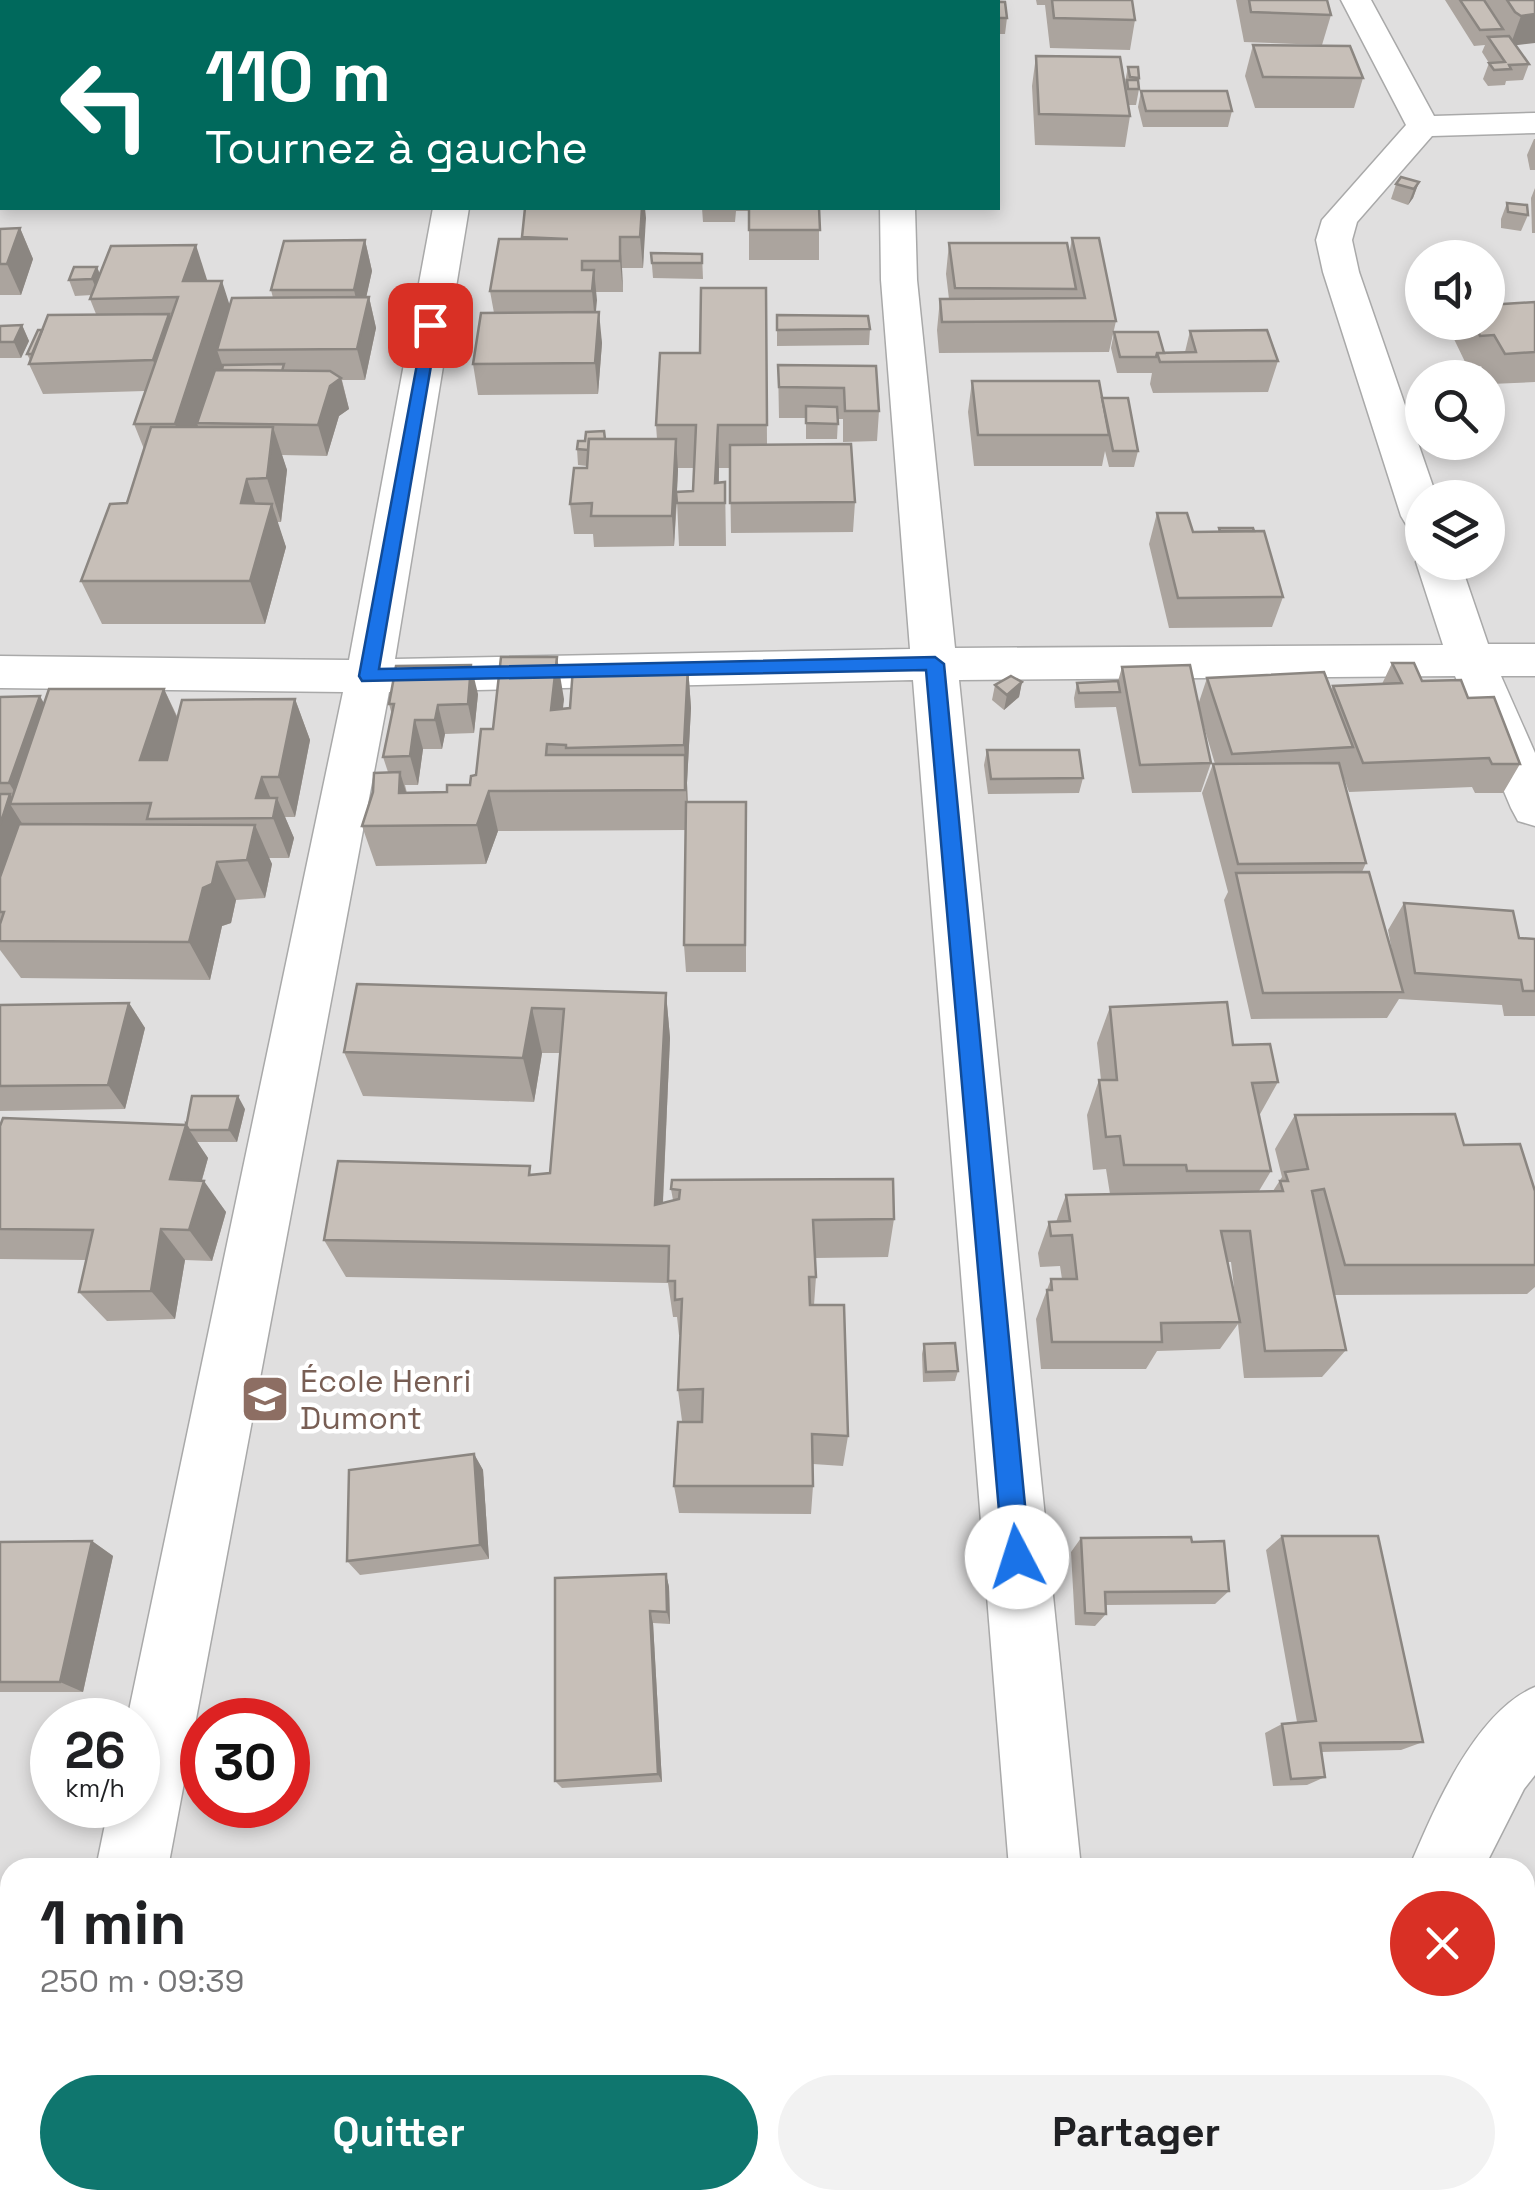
<!DOCTYPE html>
<html lang="fr">
<meta charset="utf-8">
<style>
:root{--surface:#fff;--page:#f2f2f2;--text:#202124;--muted:#757577;--accent:#0f766e}
body{margin:0;font-family:"Space Grotesk",sans-serif;background:var(--page);color:var(--text);height:100vh;display:flex;flex-direction:column;font-size:38px;white-space:nowrap}
*{box-sizing:border-box;margin:0}
p{font-size:32px;color:var(--muted)}
.icon{flex:none;width:55px;height:55px;fill:none;stroke:currentColor;stroke-width:2;stroke-linecap:round;stroke-linejoin:round}
.map{position:relative;flex:1;overflow:hidden}
.drawer{position:absolute;left:0px;top:1858px;width:1535px;height:352px;display:flex;flex-direction:column;background:var(--surface);border-radius:30px 30px 0 0;box-shadow:0 5px 15px #0003}
.drawer>*{flex:none}
.banner{position:absolute;left:0px;top:0px;width:1000px;height:210px;box-shadow:0 5px 15px #0003;background:#00695c;color:#fff;overflow:hidden}
.tools{position:absolute;left:1405px;top:240px;display:grid;gap:20px}
.tools a{display:grid;place-items:center;width:100px;height:100px;border-radius:50%;background:var(--surface);box-shadow:0 5px 15px #0003;font-size:50px}
.speed{position:absolute;left:30px;top:1698px;display:flex;gap:20px;font-size:50px;font-weight:700;text-align:center}
.speed>*{display:grid;place-content:center;width:130px;height:130px;border-radius:50%;background:var(--surface);box-shadow:0 5px 15px #0003;line-height:1}
.speed small{font-size:25px;font-weight:400}
.speed .limit{border:15px solid #d22;background:#fff;color:#111}
.pin{position:absolute;display:grid;place-items:center;width:85px;height:85px;color:#fff;margin:-42px;border-radius:20px;box-shadow:0 5px 15px #0006}
.me{position:absolute;width:110px;margin:-55px;rotate:355deg;stroke-linejoin:round;filter:drop-shadow(0 0 8px #0008)}
.turn{display:flex;align-items:center;gap:35px;height:210px;padding:0 40px;font-size:45px}
.turn .icon{width:130px;height:130px;stroke-width:2.5}
.turn b{display:block;font-size:70px;line-height:85px}
.round{display:grid;place-items:center;flex:none;width:105px;height:105px;border-radius:52px;background:var(--page)}
.head{display:flex;align-items:center;justify-content:space-between;height:170px;padding:0 40px}
h1{font-size:60px;font-weight:800;line-height:75px}
.button{display:flex;gap:20px;margin-top:auto;padding:20px 40px}
.button a{flex:1;height:115px;border-radius:60px;background:var(--accent);color:#fff;font-size:40px;font-weight:800;line-height:115px;text-align:center}
.button a+a{background:var(--page);color:var(--text)}
.map>svg:first-child{display:block}
.residential{fill:#e0dfdf;fill-rule:evenodd}
.lines{fill:none;stroke-linecap:round;stroke-linejoin:round}
.street-casing{stroke:#a9a9a9;stroke-width:3}
.street{fill:#fff;fill-rule:evenodd}
.wall{fill:#aba49e;fill-rule:evenodd}
.shaded-wall{fill:#8b8681}
.building{fill:#c7bfb8;stroke:#8b8681;stroke-width:2.5}
.route{fill:#1a73e8;stroke:#114b97;stroke-width:2.5}
.labels{text-anchor:middle;stroke-width:9;stroke-linejoin:round;paint-order:stroke}
.education-label{font-size:32px;fill:#785e54;stroke:#fff;text-anchor:start}
</style>
<div class="map">
<svg width="1535" height="2209" viewBox="0 0 1535 2209">
<rect width="100%" height="100%" fill="#f2efe9"/>
<!-- residential -->
<path class="residential" d="M0 0H1535V2209H0ZM2 2H998V208H2ZM1422 258H1488V322H1422ZM1422 378H1488V442H1422ZM1422 498H1488V562H1422ZM52 1720H138V1805H52ZM202 1720H288V1805H202ZM10 1868H1525V2200H10Z"/>
<g class="lines">
<!-- street casing -->
<g class="street-casing">
<g id="street">
<rect x="471" y="0" width="30" height="2"/>
<rect x="876" y="0" width="30" height="2"/>
<path d="M1341 0H1371L1434 116 1535 113V133L1432 136 1357 222 1352 240 1359 272 1437 498H1422V530L1407 526 1401 516 1323 272 1316 240 1322 220 1406 125Z"/>
<path d="M433 208H469L395 659 910 649 881 280 880 208H915L917 280 955 648 1443 645 1416 562 1422 552V562H1460L1488 644H1535V676H1501L1535 753V826L1518 821 1511 808 1455 676 959 680 1081 1868H1009L913 680 389 692 168 1868H96L109 1805H138V1720H127L343 692 0 688V656L349 660Z"/>
<path d="M1535 1687V1775L1524 1789 1484 1868H1409C1434 1809 1475 1712 1535 1687Z"/>
<path d="M1525 2166 1535 2170V2209H1475L1472 2200H1525Z"/>
<path d="M25 2200H105L103 2209H23Z"/>
<path d="M677 2200H757L756 2209H676Z"/>
</g>
</g>
<!-- street -->
<use href="#street" class="street"/>
</g>
<!-- wall -->
<g class="wall">
<path d="M0 0H25L26 2H2V26H0Z"/>
<path d="M237 0H300L298 2H238Z"/>
<path d="M313 0H440L439 2H314Z"/>
<rect x="600" y="0" width="251" height="2"/>
<path d="M1036 0H1132L1135 20 1130 50 1050 48 1045 5H1037Z"/>
<path d="M1236 0H1327L1331 15 1322 45 1244 42Z"/>
<path d="M1445 0H1535L1516 45 1529 64 1523 80 1506 81 1505 85 1488 86 1483 79 1489 63 1482 52 1485 45 1474 46Z"/>
<path d="M998 2 1007 18 1005 34H998Z"/>
<path d="M1253 45 1363 78 1354 108H1255L1245 76Z"/>
<path d="M1036 56 1125 82 1128 67 1139 78V89L1136 105H1128L1130 116 1125 147 1035 145 1032 86Z"/>
<path d="M1141 91 1232 111 1228 127H1143L1138 107Z"/>
<path d="M1534 139H1535V170H1530L1527 155Z"/>
<path d="M1419 182 1413 198 1408 205 1391 199 1396 184Z"/>
<path d="M1535 188V233H1532L1531 198Z"/>
<path d="M1507 203 1528 215 1521 231 1501 228V219Z"/>
<path d="M525 208H645L643 268H622L623 292H596V312L602 343 598 394 478 395 473 364 494 313 490 291 522 239Z"/>
<path d="M702 208H819V260H749V211H736L735 222H703Z"/>
<path d="M20 228 33 259 21 295H0V229Z"/>
<path d="M1072 238 1116 321 1109 352 939 353 937 330 940 299H949L946 274 949 243 1069 255Z"/>
<path d="M365 240 372 271 366 297H369L376 328 365 380H342L349 409 339 416 327 456 282 455 287 470 281 522H277L286 547 265 624H102L81 581 127 503 144 449 134 424 145 391 43 394 29 364 30 360 27 354 42 330 96 314 90 299 92 295 75 296 69 280 97 267 100 274 207 281 230 305 273 298 271 290Z"/>
<path d="M651 253 702 254 703 279 653 278Z"/>
<path d="M766 288 767 445 855 502 853 532 731 533 730 468H719V482H725L726 546H679L677 501 674 546 594 547 593 534H574L570 504 587 466 578 465 577 449 605 439H657L656 425 700 353ZM678 468H694L693 491 677 492Z"/>
<path d="M1535 302V382L1491 384 1481 366H1467L1453 337 1459 322H1488Z"/>
<path d="M777 315 870 329 869 345 777 346Z"/>
<path d="M22 325 29 341 21 358H0V326Z"/>
<path d="M1190 331 1278 361 1268 392 1153 393 1150 384 1152 373H1117L1111 348 1114 332 1164 353 1185 352Z"/>
<path d="M778 365 876 366 879 411 877 441 843 442V419H838L837 439H806V418H779Z"/>
<path d="M972 381 1102 398 1138 451 1134 467H1109L1105 451 1102 466H974L968 412Z"/>
<path d="M1157 513 1193 532 1218 531 1219 528 1283 597 1272 627 1169 628 1149 544Z"/>
<path d="M1392 663 1422 681 1468 698 1520 764 1503 793H1475L1472 787 1349 792 1342 773 1366 863 1362 872 1392 951 1388 930 1404 903 1519 938 1535 939V1016H1504L1502 1005 1399 999 1387 1018 1251 1019 1224 900 1228 892 1202 793 1213 764H1215L1202 720 1211 763 1201 792 1132 793 1116 707 1075 708 1074 698 1077 683 1118 681 1122 667 1198 705 1207 678 1331 690 1333 686 1382 684Z"/>
<path d="M688 666 691 708 687 783 688 802H746V972H686L684 945 686 830 498 831 486 864 376 866 362 826 388 772 383 757 392 715 389 704 478 694 474 733 445 734 442 749H423L418 785H405L407 793 447 792 470 785 476 775 493 729 564 699 562 709 570 708Z"/>
<path d="M1022 682 1019 697 1004 710 992 700 995 685Z"/>
<path d="M164 689 178 718 295 699 310 740 295 817H285L294 838 289 858H269L272 864 265 898 236 900 231 923 222 926 210 980 21 978 0 950V697L44 703Z"/>
<path d="M987 750 1083 778 1079 793 988 794 984 765Z"/>
<path d="M357 984 666 993 670 1038 663 1203 673 1200 671 1189 894 1219 888 1257 815 1258 816 1277 814 1305 848 1436 843 1466 813 1464V1486L811 1514 679 1513 674 1486 702 1421H682L678 1390 681 1335H679L677 1317H673L668 1283 346 1277 324 1240 532 1175 550 1173 560 1053H542L534 1102 363 1096 344 1052Z"/>
<path d="M129 1003 145 1028 125 1109 0 1111V1005Z"/>
<path d="M1110 1007 1233 1045 1278 1082 1259 1116 1271 1171 1259 1191H1273L1282 1177 1275 1149 1295 1115 1464 1145 1535 1191V1287L1527 1294 1334 1295 1346 1350 1322 1377 1244 1378 1238 1324 1220 1349 1157 1351 1146 1369H1041L1036 1319 1051 1279H1062L1060 1266 1040 1267 1038 1253 1049 1222H1056L1066 1195 1110 1194 1106 1169 1093 1170 1087 1115 1099 1080H1101L1097 1043ZM1227 1262H1231L1236 1304Z"/>
<path d="M245 1109 237 1142H197L208 1158 202 1180 226 1212 212 1261 185 1260 175 1319 107 1321 79 1292 86 1260 0 1259V1126L186 1125Z"/>
<path d="M924 1344 958 1371 955 1381 923 1382 922 1354Z"/>
<path d="M474 1454 483 1470 489 1559 360 1575 347 1561Z"/>
<path d="M1282 1536 1423 1742 1401 1750 1322 1752 1325 1777 1307 1785 1273 1786 1265 1733 1282 1724 1297 1722 1266 1550Z"/>
<path d="M1081 1538 1192 1542 1229 1591 1215 1604 1105 1605 1106 1614 1095 1626 1075 1625 1071 1552Z"/>
<path d="M92 1541 113 1556 83 1692H0V1542Z"/>
<path d="M666 1574 669 1587 670 1624 653 1623 662 1782 562 1788 555 1781Z"/>
<path d="M1299 2200H1461L1462 2209H1300Z"/>
</g>
<!-- shaded-wall -->
<g class="shaded-wall">
<path d="M169 0H184L182 2H169Z"/>
<path d="M283 0H300L298 2H283Z"/>
<path d="M1535 14V43L1510 46 1521 16Z"/>
<path d="M1419 182 1413 198 1408 205 1414 189Z"/>
<path d="M642 208H645L646 218 643 268 640 237Z"/>
<path d="M20 228 33 259 21 295 7 264Z"/>
<path d="M620 237 622 268 623 292 620 261Z"/>
<path d="M365 240 372 271 361 321 354 290Z"/>
<path d="M196 245 210 289 183 281Z"/>
<path d="M97 267 103 283 99 295 92 279Z"/>
<path d="M594 270 597 300 595 322 592 291Z"/>
<path d="M222 281 236 325 217 350 223 367 197 423 201 435 191 468 175 424Z"/>
<path d="M369 297 376 328 365 380 357 349Z"/>
<path d="M599 312 602 343 598 394 595 363Z"/>
<path d="M169 314 180 345 164 391 153 360Z"/>
<path d="M22 325 29 341 21 358 14 342Z"/>
<path d="M341 378 349 409 339 416 327 456 318 425 330 386Z"/>
<path d="M718 425 719 468 718 503 715 483Z"/>
<path d="M273 427 287 470 281 522 267 478Z"/>
<path d="M676 439 678 470 674 546 672 516Z"/>
<path d="M247 479 262 522 241 503Z"/>
<path d="M272 504 286 547 265 624 250 581Z"/>
<path d="M557 657 564 699 559 745 551 710Z"/>
<path d="M471 665 478 694 474 733 468 704Z"/>
<path d="M688 666 691 708 687 783 688 830 684 745Z"/>
<path d="M1022 682 1019 697 1004 710 1007 695Z"/>
<path d="M164 689 183 731 166 783 140 760Z"/>
<path d="M40 696 63 738 22 804 9 783Z"/>
<path d="M295 699 310 740 295 817 279 777Z"/>
<path d="M438 705 445 734 442 749 435 720Z"/>
<path d="M415 720 423 749 418 785 410 756Z"/>
<path d="M400 772 412 812 399 793Z"/>
<path d="M262 777 275 809 277 798 294 838 289 858 273 818 256 798Z"/>
<path d="M489 791 498 831 486 864 477 825Z"/>
<path d="M10 794 16 804H10L33 841 4 912H0V825Z"/>
<path d="M255 825 272 864 265 898 247 860Z"/>
<path d="M217 862 236 900 231 923 222 926 210 980 189 942 203 888Z"/>
<path d="M666 993 670 1038 661 1243 655 1205Z"/>
<path d="M129 1003 145 1028 125 1109 108 1085Z"/>
<path d="M532 1008 542 1053 534 1102 523 1058Z"/>
<path d="M238 1096 245 1109 237 1142 229 1130Z"/>
<path d="M186 1125 208 1158 193 1211 170 1179Z"/>
<path d="M204 1181 226 1212 212 1261 189 1230Z"/>
<path d="M161 1229 185 1260 175 1319 151 1291Z"/>
<path d="M474 1454 483 1470 489 1559 480 1545Z"/>
<path d="M92 1541 113 1556 83 1692 60 1682Z"/>
<path d="M666 1574 669 1587 670 1624 667 1612Z"/>
<path d="M650 1611 653 1623 662 1782 658 1774Z"/>
<path d="M523 2200H535V2209H522Z"/>
</g>
<!-- building -->
<g class="building">
<path d="M72 0H147L146 2H71Z"/>
<path d="M697 0H778V2H725V1Z"/>
<path d="M948 0 1005 2 1007 18H998V2H948Z"/>
<path d="M1052 0H1132L1135 20 1054 18Z"/>
<path d="M1249 0H1327L1331 15 1251 12Z"/>
<path d="M1460 0H1484L1503 29 1480 30Z"/>
<path d="M1507 0H1535V14L1521 16 1515 12Z"/>
<path d="M1509 36 1529 64 1509 65 1511 69 1494 70 1489 63 1505 62 1488 37Z"/>
<path d="M1253 45 1350 46 1363 78 1263 77Z"/>
<path d="M1036 56 1120 57 1130 116 1039 114Z"/>
<path d="M1128 67H1138L1139 78 1130 77Z"/>
<path d="M1127 80H1138L1139 89H1128Z"/>
<path d="M1141 91H1227L1232 111H1146Z"/>
<path d="M1401 177 1419 182 1414 189 1396 184Z"/>
<path d="M1507 203 1527 205 1528 215 1508 212Z"/>
<path d="M525 208H642L640 237H620V261H582V270H594L592 291H490L499 239H568L522 237Z"/>
<path d="M749 208H819L820 230H749Z"/>
<path d="M20 228 7 264H0V229Z"/>
<path d="M1072 238H1099L1116 321 942 322 940 299 1085 298Z"/>
<path d="M365 240 354 290H271L284 241Z"/>
<path d="M949 243H1067L1076 289 955 288Z"/>
<path d="M196 245 183 281H222L175 424H134L178 297 90 299 111 246Z"/>
<path d="M651 253 702 254V263H652Z"/>
<path d="M74 267H97L92 279 69 280Z"/>
<path d="M701 288H766L767 425H718L715 483 725 482V503H677L676 492 693 491 696 425H656L660 353H700Z"/>
<path d="M369 297 357 349 217 350 232 298Z"/>
<path d="M1535 302V352L1505 354 1494 335 1480 336 1474 322H1488V305Z"/>
<path d="M599 312 595 363 473 364 481 313Z"/>
<path d="M169 314 153 360 29 364 48 315Z"/>
<path d="M777 315 868 316 870 329 777 330Z"/>
<path d="M22 325 14 342H0V326Z"/>
<path d="M38 330H42L32 354H27Z"/>
<path d="M1267 330 1278 361 1160 362 1157 353 1196 352 1190 331Z"/>
<path d="M1114 332H1158L1164 353H1157L1156 357H1120Z"/>
<path d="M284 364 282 371 222 370 223 365Z"/>
<path d="M778 365 876 366 879 411H845L844 388 779 387Z"/>
<path d="M215 370 330 371 341 378 330 386 318 425 197 423Z"/>
<path d="M972 381H1099L1109 435H978Z"/>
<path d="M1102 398H1128L1138 451H1113Z"/>
<path d="M806 406 837 407 838 424 806 423Z"/>
<path d="M151 427H273L267 478 247 479 241 503 272 504 250 581H81L110 504 127 503Z"/>
<path d="M604 431 605 439H589L588 450 577 449 578 441H585L586 432Z"/>
<path d="M589 439H676L672 516H591L592 503 570 504 574 468H587Z"/>
<path d="M851 444 855 502 730 503V445Z"/>
<path d="M1157 513H1187L1193 532 1264 531 1283 597 1178 598Z"/>
<path d="M1219 528H1253L1254 531H1220Z"/>
<path d="M501 657H557L551 710 570 708 573 668 688 666 684 745 566 748V745L547 744 546 755H685V790L489 791 477 825 362 826 373 792 374 773 400 772 399 793 447 792V785H470L471 776 476 775 481 729H493Z"/>
<path d="M1392 663H1414L1422 681 1461 680 1468 698 1494 697 1520 764H1492L1489 758 1363 763 1333 686 1402 683Z"/>
<path d="M471 665 468 704 438 705 435 720H415L410 756 383 757 394 704H389L396 666Z"/>
<path d="M1190 665 1211 763 1140 765 1122 667Z"/>
<path d="M1324 672 1353 747 1232 754 1207 678Z"/>
<path d="M1011 676 1022 682 1007 695 995 685Z"/>
<path d="M1118 681 1120 692 1079 693 1077 683Z"/>
<path d="M49 689H164L140 760H167L182 700 295 699 279 777H262L256 798H277L273 818 147 819 151 803 10 804Z"/>
<path d="M40 696 9 783H0V697Z"/>
<path d="M987 750H1079L1083 778 991 779Z"/>
<path d="M1339 763 1366 863 1238 864 1213 764Z"/>
<path d="M0 794H10L0 825Z"/>
<path d="M686 802H746L745 945H684Z"/>
<path d="M19 824 255 825 247 860 217 862 212 884 203 888 189 942 0 941V924L4 912H0V877Z"/>
<path d="M1369 872 1403 992 1263 993 1236 873Z"/>
<path d="M1404 903 1513 911 1519 938 1535 939V991H1523L1521 980 1415 973Z"/>
<path d="M357 984 666 993 655 1205 679 1199 680 1190 671 1189 672 1180 893 1179 894 1219 813 1220 816 1277H809L810 1305H844L848 1436 812 1434 813 1486H674L678 1422H702L703 1389 678 1390 682 1299 675 1300V1281H668L669 1246 324 1240 338 1161 530 1166 529 1175 550 1173 564 1009 532 1008 523 1058 344 1052Z"/>
<path d="M1227 1002 1233 1045 1270 1044 1278 1082 1252 1083 1271 1171H1187L1186 1165H1124L1120 1136 1106 1137 1099 1080H1117L1110 1007Z"/>
<path d="M129 1003 108 1085 0 1086V1005Z"/>
<path d="M192 1096H238L229 1130H189L186 1125V1127Z"/>
<path d="M1455 1114 1464 1145 1520 1144 1535 1191V1265H1345L1324 1189 1312 1191 1346 1350 1265 1351 1250 1231H1221L1240 1322 1161 1323 1162 1342H1052L1047 1290H1052L1051 1279H1077L1072 1235 1051 1236 1049 1222 1070 1221 1066 1195 1283 1191 1280 1181H1288L1285 1172 1308 1169 1295 1115Z"/>
<path d="M3 1118 186 1125 170 1179 204 1181 189 1230 161 1229 151 1291 79 1292 93 1230 0 1229V1126Z"/>
<path d="M955 1343 958 1371 926 1372 924 1344Z"/>
<path d="M474 1454 480 1545 347 1561 349 1470Z"/>
<path d="M1282 1536H1378L1423 1742 1320 1743 1325 1777 1291 1779 1282 1724 1316 1721Z"/>
<path d="M1191 1537 1192 1542 1224 1541 1229 1591 1105 1592 1106 1614 1085 1613 1081 1538Z"/>
<path d="M92 1541 60 1682H0V1542Z"/>
<path d="M666 1574 667 1612 650 1611 658 1774 555 1781V1578Z"/>
<path d="M397 2200H523L522 2209H396Z"/>
<path d="M780 2200H1002L1003 2209H780Z"/>
<path d="M1319 2200H1461L1462 2209H1320Z"/>
</g>
<!-- route -->
<path class="route" d="M425 321 438 325 379 669 935 657 944 664 1030 1557 1026 1566 1017 1570 1007 1566 1003 1557 926 670 362 681 359 676Z"/>
<!-- icons -->
<defs>
<g id="school-square" transform="scale(2.5)"><rect x="-9" y="-9" width="18" height="18" rx="4" fill="#8d6e63" stroke="#fff"/><path d="M0-5L7-2L0 1L-7-2ZM-4 1L0 2.5L4 1V4Q0 6-4 4Z" fill="#fff"/></g>
</defs>
<g fill-rule="evenodd">
<use href="#school-square" x="265" y="1399"/>
</g>
<g class="labels">
<!-- education labels -->
<g class="education-label">
<text x="300" y="1392">École Henri<tspan x="300" dy="37">Dumont</tspan></text>
</g>
</g>
</svg>
<div class="tools">
<a><svg class="icon" aria-label="sound" viewBox="0 0 24 24"><path d="M4 9h4l5-4v14l-5-4H4zM17 9q2 3 0 6"/></svg></a>
<a><svg class="icon" aria-label="search" viewBox="0 0 24 24"><circle cx="10" cy="10" r="6"/><path d="M15 15l6 6"/></svg></a>
<a><svg class="icon" aria-label="layers" viewBox="0 0 24 24"><path d="M12 4l9 5-9 5-9-5zM3 14l9 5 9-5"/></svg></a>
</div>
<div class="speed"><div>26<small>km/h</small></div><div class="limit">30</div></div>
<div class="pin" style="left:430px;top:325px;background:#d93025"><svg class="icon" aria-label="arrive" viewBox="0 0 24 24"><path d="M6 21V4h12l-3 4 3 4H6"/></svg></div>
<svg class="me" style="left:1017px;top:1557px" viewBox="-20 -20 40 40"><circle r="19" fill="#fff"/><path d="M0-13L10 11 0 6-10 11z" fill="#1a73e8"/></svg>
<div class="banner">
<div class="turn"><svg class="icon" aria-label="left" viewBox="0 0 24 24"><path d="M17 20v-9H6M10 6l-5 5 5 5"/></svg><div><b>110 m</b>Tournez à gauche</div></div>
</div>
<section class="drawer">
<div class="head"><div><h1>1 min</h1><p>250 m · 09:39</p></div><a class="round" style="background:#d93025;color:#fff"><svg class="icon" aria-label="close" viewBox="0 0 24 24"><path d="M6 6l12 12M18 6L6 18"/></svg></a></div>
<div class="button"><a>Quitter</a><a>Partager</a></div>
</section>
</div>
